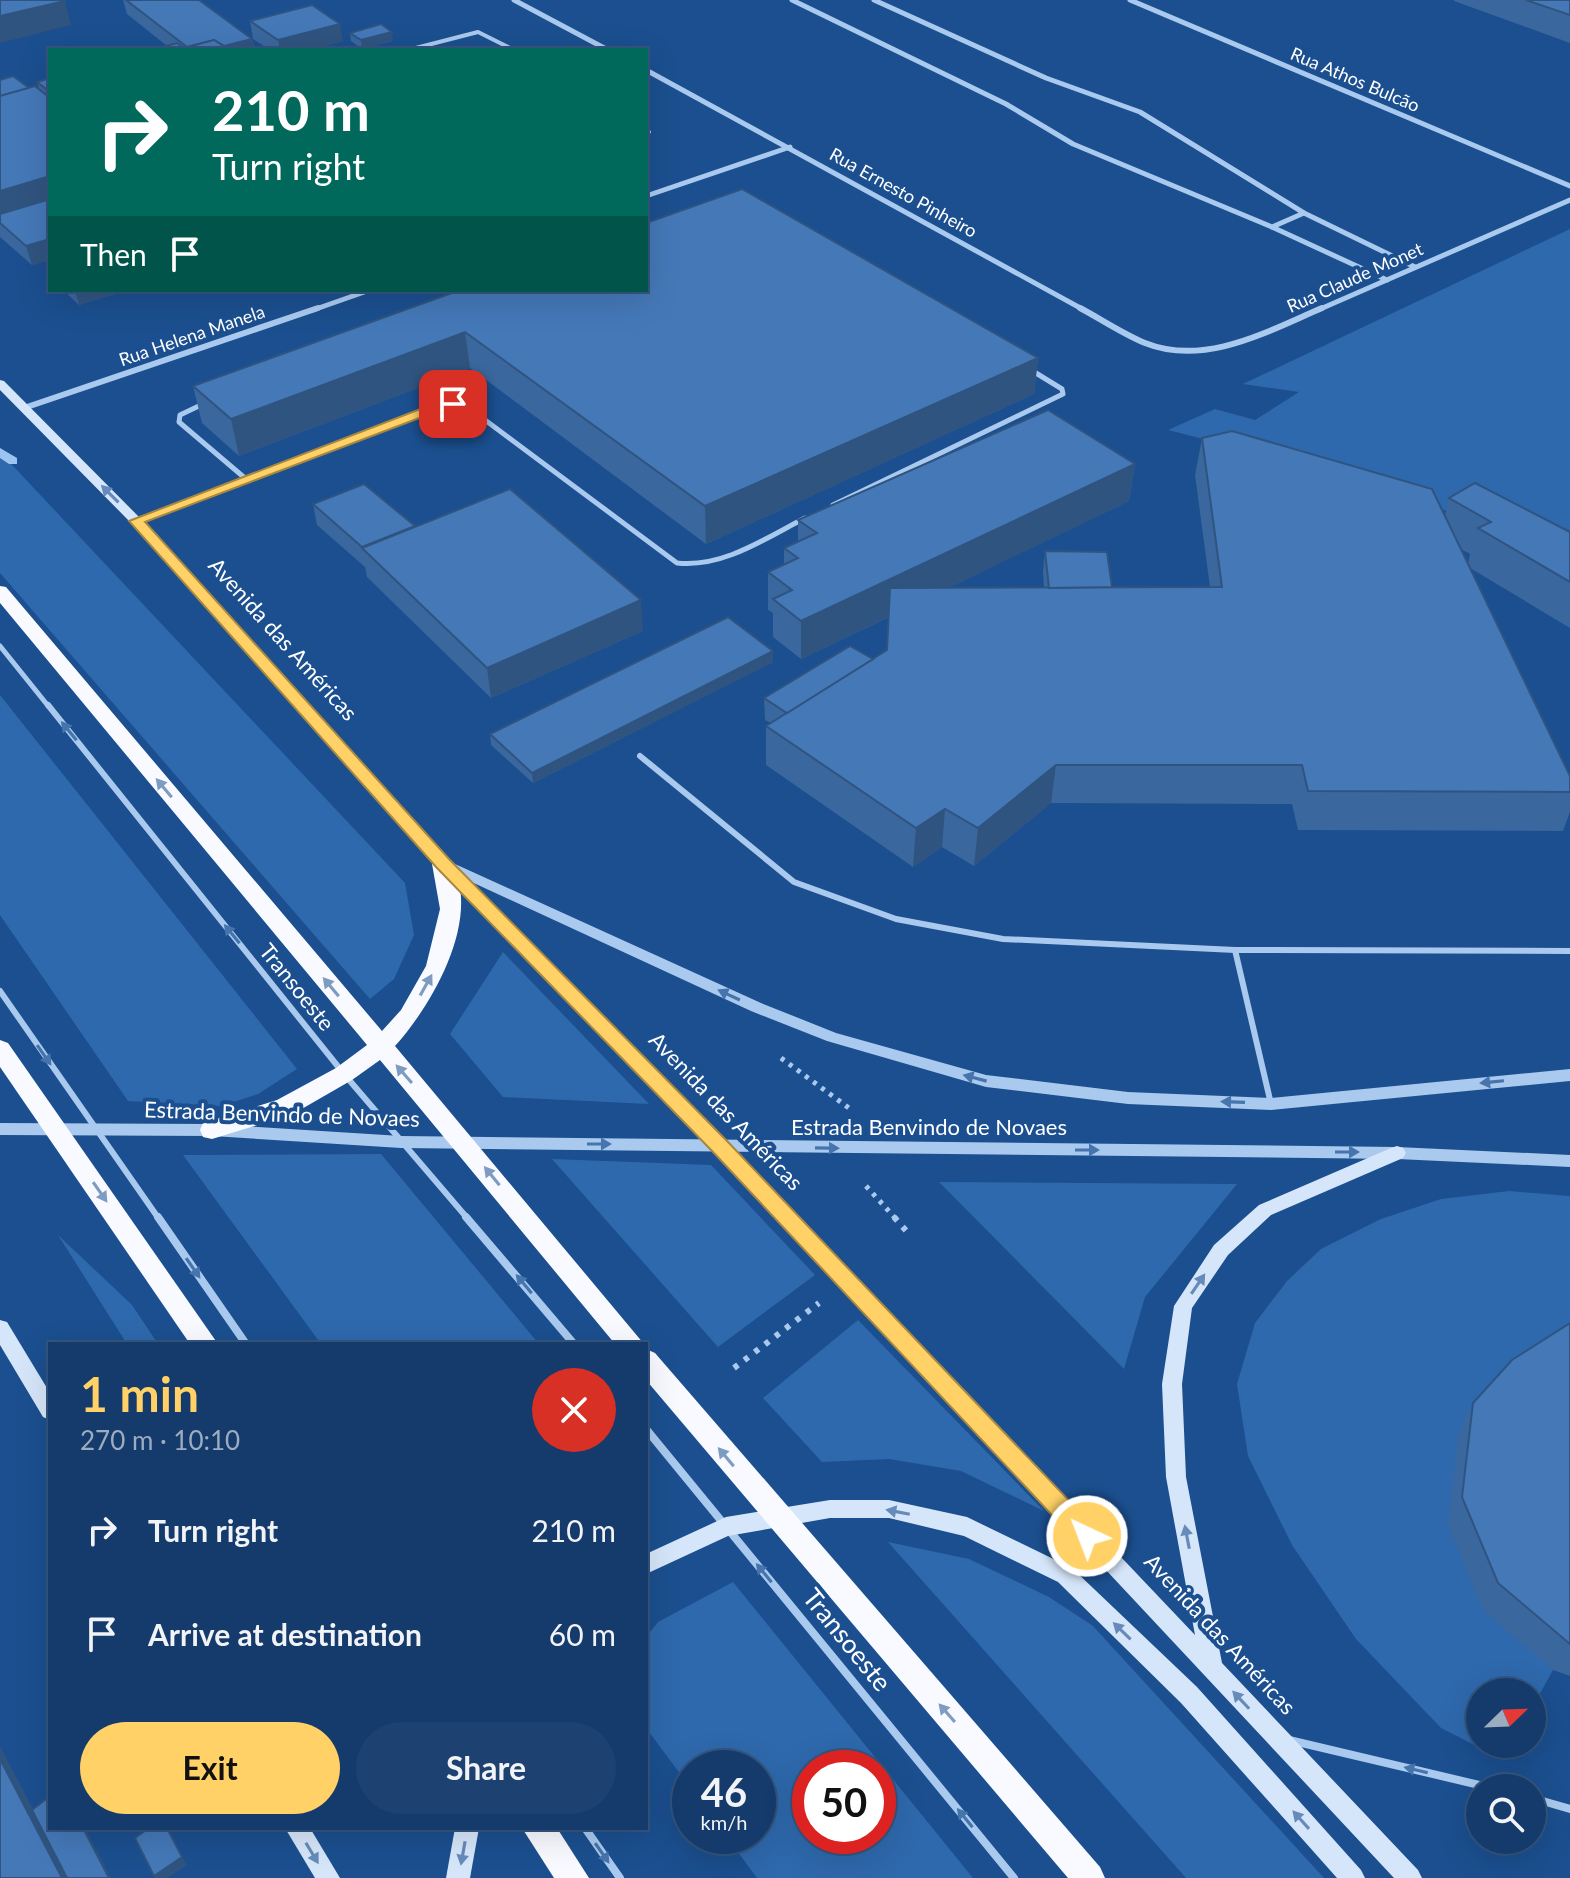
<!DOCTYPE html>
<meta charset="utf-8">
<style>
:root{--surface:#143b6b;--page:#1d4271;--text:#f1f3f6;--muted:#9dadc1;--line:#33557e;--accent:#ffd166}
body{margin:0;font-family:Lato,sans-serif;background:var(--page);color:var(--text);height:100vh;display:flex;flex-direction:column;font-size:30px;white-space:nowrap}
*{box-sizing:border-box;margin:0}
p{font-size:26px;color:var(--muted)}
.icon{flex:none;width:44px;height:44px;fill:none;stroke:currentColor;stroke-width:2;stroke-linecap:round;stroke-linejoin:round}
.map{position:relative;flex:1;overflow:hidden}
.details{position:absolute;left:48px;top:1342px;width:600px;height:488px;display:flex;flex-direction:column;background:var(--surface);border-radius:0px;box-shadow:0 8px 32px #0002,0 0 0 2px var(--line)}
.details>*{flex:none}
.guide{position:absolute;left:48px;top:48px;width:600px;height:244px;border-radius:0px;box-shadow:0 8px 32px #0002,0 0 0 2px var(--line);background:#00695c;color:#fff;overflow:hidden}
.needle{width:52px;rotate:67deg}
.tools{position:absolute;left:1466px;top:1678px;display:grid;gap:16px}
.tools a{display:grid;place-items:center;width:80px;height:80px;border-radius:50%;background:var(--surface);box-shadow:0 8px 32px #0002,0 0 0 2px var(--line);font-size:40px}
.speed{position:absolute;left:672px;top:1750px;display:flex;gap:16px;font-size:40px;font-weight:700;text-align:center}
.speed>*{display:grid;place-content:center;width:104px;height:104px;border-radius:50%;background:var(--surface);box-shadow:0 8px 32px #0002,0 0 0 2px var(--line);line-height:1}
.speed small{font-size:20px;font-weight:400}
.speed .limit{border:12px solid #d22;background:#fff;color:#111}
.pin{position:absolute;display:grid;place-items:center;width:68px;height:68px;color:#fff;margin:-34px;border-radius:16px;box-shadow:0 4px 12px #0006}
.me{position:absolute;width:88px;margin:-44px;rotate:317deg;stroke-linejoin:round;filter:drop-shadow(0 0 6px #0008)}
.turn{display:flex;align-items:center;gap:28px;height:168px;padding:0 32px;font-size:36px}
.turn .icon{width:104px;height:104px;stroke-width:2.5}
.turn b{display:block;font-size:56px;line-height:68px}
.then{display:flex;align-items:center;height:76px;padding:0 32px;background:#0003;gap:16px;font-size:30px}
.round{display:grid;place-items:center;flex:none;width:84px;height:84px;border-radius:42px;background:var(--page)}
.headline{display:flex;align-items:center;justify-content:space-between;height:136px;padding:0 32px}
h1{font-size:48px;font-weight:700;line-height:60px;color:var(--accent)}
.action{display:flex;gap:16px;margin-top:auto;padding:16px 32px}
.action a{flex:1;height:92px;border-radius:48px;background:var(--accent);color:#111;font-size:32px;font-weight:700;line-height:92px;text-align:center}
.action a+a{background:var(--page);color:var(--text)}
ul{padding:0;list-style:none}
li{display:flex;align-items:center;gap:24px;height:104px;padding:0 32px}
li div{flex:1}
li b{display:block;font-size:30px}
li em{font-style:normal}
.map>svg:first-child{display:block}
.green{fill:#2e69ad;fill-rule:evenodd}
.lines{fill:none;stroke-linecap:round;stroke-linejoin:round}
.stream{fill:#9cc4f0;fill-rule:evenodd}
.path-far1{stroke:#a9c9ee;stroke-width:5;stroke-dasharray:4 6;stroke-linecap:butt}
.path{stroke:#a9c9ee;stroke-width:6;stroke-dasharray:5 8;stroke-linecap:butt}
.service-far3{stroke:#a9c9ee;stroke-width:4}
.service-far2{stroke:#a9c9ee;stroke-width:5}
.service-far1{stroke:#a9c9ee;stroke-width:6}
.service{stroke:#a9c9ee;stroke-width:8}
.minor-far1{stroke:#a9c9ee;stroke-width:5}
.minor{stroke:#a9c9ee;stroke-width:6}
.tertiary{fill:#a9c9ee;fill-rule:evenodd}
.secondary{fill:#d6e6fa;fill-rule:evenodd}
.trunk{fill:#f8faff;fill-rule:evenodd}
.wall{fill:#3a679d;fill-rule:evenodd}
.shaded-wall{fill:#305480}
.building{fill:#4478b7;stroke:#305480;stroke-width:2}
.oneway{fill:#668bba}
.oneway2{fill:#4674ac}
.oneway3{fill:#7e9cc1}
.route{fill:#ffd166;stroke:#a68842;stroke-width:2}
.labels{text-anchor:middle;stroke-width:8;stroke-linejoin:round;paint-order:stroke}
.far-street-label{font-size:18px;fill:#fff;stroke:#1b4f8f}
.street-label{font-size:22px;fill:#fff;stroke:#1b4f8f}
.near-street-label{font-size:26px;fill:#fff;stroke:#1b4f8f}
</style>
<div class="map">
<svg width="1570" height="1878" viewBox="0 0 1570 1878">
<rect width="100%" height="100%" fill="#1b4f8f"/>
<!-- green -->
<g class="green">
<path d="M1570 229V576L1408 491 1168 430 1215 409 1255 420 1299 392 1243 384Z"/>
<path d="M0 452 405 883 414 935 394 979 370 999 0 573Z"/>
<path d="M0 695 297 1069 258 1094 221 1106 128 1101 0 915Z"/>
<path d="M503 952 649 1104 503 1097 450 1034Z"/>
<path d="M381 1154 539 1344H321L183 1155Z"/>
<path d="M552 1159 711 1165 815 1275 718 1347Z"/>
<path d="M939 1182 1237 1184 1145 1297 1124 1369Z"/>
<path d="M1509 1191 1570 1196V1347L1553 1670 1532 1708V1692H1480V1744H1513L1504 1760 1441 1728 1356 1639 1292 1545 1248 1456 1237 1384 1255 1323 1287 1281 1321 1249 1381 1219 1441 1199Z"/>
<path d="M58 1235 132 1305 158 1344H127Z"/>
<path d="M858 1320 1044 1511 961 1471 889 1459 822 1462 763 1398Z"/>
<path d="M888 1542 969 1559 1049 1597 1093 1626 1324 1878H1186Z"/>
<path d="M733 1582 973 1878H757L726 1836H758V1768H690V1787L646 1728V1637L658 1622ZM878 1768V1836H810V1768Z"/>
</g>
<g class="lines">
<!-- stream -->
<path class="stream" d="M0 448 17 458V464H9L0 458Z"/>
<!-- path-far1 -->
<g class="path-far1">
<path d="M781 1058 853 1111"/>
<path d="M866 1186 896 1219"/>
</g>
<!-- path -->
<g class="path">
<path d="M894 1217 909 1234"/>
<path d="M734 1368 819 1303"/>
</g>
<!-- service-far3 -->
<g class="service-far3">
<path d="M408 50 478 32 514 50"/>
<path d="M646 130 649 132"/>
</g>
<!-- service-far2 -->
<g class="service-far2">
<path d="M203 404 180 415 179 422 246 479"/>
<path d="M833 505 1063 394 1062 389 1031 370"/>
<path d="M136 521 441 405 453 404 473 411 677 563C723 568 766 538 805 518"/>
<path d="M0 646 49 707"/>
</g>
<!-- service-far1 -->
<g class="service-far1">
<path d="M48 705 344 1074 468 1219"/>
<path d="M640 756 794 882 896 919 1003 939 1235 950 1570 951"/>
<path d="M1235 950 1271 1104"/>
<path d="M0 991 159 1219"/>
</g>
<!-- service -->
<g class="service">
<path d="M158 1217 246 1344"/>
<path d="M466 1217 574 1344"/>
<path d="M646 1429 1014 1878"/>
<path d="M1289 1740 1492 1788"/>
<path d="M1532 1798 1570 1809"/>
<path d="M585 1828 620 1878"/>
</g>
<!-- minor-far1 -->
<g class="minor-far1">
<path d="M514 0 608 50"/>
<path d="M792 0 1006 104 1073 144 1272 227 1387 280"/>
<path d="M874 0 1046 78 1140 112 1304 213 1415 267"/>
<path d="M1130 0 1570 186"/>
<path d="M646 70 1084 310"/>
<path d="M646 196 790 147"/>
<path d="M1272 227 1304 213"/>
<path d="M313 310 370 290"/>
<path d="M1318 310 1570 200"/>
</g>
<!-- minor -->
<g class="minor">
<path d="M1080 308C1101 319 1123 334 1145 343 1205 367 1268 331 1322 308"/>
<path d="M24 408 318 308"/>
</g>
<!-- tertiary -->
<g class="tertiary">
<path d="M444 859 761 1003 836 1033 986 1075 1128 1092 1271 1098 1570 1069V1081L1271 1110 1128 1104 986 1087 827 1041 751 1011 439 867 437 864Z"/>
<path d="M0 1123 212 1124 401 1136 1397 1147 1570 1155V1167L1397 1159 401 1148 212 1136 0 1135Z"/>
</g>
<!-- secondary -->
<g class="secondary">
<path d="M0 380 4 381 140 518 448 860 727 1142 1195 1635 1166 1477 1162 1384 1174 1306 1214 1245 1259 1205 1391 1148 1397 1146 1403 1148 1406 1153 1403 1158 1271 1215 1228 1255 1192 1308 1182 1384 1186 1477 1222 1663 1418 1870 1422 1878H1394L715 1152 438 868 132 524 0 390Z"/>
<path d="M0 1320 7 1322 50 1393V1420L43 1417 0 1345Z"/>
<path d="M830 1500H889L967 1517 1072 1568 1197 1687 1361 1870 1365 1878H1337L1181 1703 1058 1582 964 1536 889 1518H830L728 1536 646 1574V1554L726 1517Z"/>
<path d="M285 1828H310L340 1878H315Z"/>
<path d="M455 1828H479L470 1878H446Z"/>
</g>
<!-- trunk -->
<g class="trunk">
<path d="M0 586 6 587 382 1031 401 1010 426 966 440 909 432 864 436 859H450C484 916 433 1004 395 1046L644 1344H615L380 1060 352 1080 293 1114 212 1139 203 1137 200 1130 203 1123 277 1100 336 1068 367 1045 0 603Z"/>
<path d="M0 1040 8 1043 218 1344H190L0 1067Z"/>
<path d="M646 1349 655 1353 1100 1867 1105 1878H1068L646 1380Z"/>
<path d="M522 1828H557L589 1878H554Z"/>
</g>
</g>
<!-- wall -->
<g class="wall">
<path d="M123 0H199L252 39 255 50H151L167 46 127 14Z"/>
<path d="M1454 0H1570V43L1454 1Z"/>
<path d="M250 21 343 41 310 50H270L253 39Z"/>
<path d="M350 33 393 41 362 49 351 41Z"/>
<path d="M50 78V275L46 261 32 265 0 237V80L39 90 37 82Z"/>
<path d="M63 290H128L79 305Z"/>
<path d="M460 290 1038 358 1034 394 706 544 470 368 239 456 202 423 193 386Z"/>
<path d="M1202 438 1445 515 1449 498 1570 532V628L1470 568 1570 776V812L1563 831 1298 830 1292 804 1051 803 974 866 942 847 913 867 766 765V726L771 723 765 720 764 698 873 659 887 650 889 617 801 659 773 637V613L768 610V572L784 565V548L798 541V520L1135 464 1129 501 948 588H1044L1043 571 1045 551 1112 587H1210L1195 475ZM1461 549 1470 554 1468 563Z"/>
<path d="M313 504 415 527 643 631 491 698 367 577 365 567 317 525Z"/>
<path d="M773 651V662L533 783 491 745 490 734Z"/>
<path d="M1570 1323V1676L1553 1670 1483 1610 1448 1525 1459 1431 1473 1403Z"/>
</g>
<!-- shaded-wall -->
<g class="shaded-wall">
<path d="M65 1 71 25 0 43V16Z"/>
<path d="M340 24 343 41 310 50H280L278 40Z"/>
<path d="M392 32 393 41 362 49 361 40Z"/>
<path d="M252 39 255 50H209Z"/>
<path d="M50 176V206L0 221V191Z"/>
<path d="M50 239V260L32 265 26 246Z"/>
<path d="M75 290H128L79 305Z"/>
<path d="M465 332 470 368 239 456 231 419Z"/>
<path d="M1038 358 1034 394 706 544 705 506Z"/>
<path d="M1135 464 1129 501 801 659V621Z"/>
<path d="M641 600 643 631 491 698 487 668Z"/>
<path d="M773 651V662L533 783 532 773Z"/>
<path d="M1056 765 1051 803 974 866 978 828Z"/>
<path d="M945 809 942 847 913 867 916 828Z"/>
<path d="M0 1746 69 1878H62L0 1759Z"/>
<path d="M83 1828H85L111 1878H109Z"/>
<path d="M167 1828 187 1865 168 1878H155L154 1876Z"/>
</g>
<!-- building -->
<g class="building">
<path d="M0 0H64L65 1 0 16Z"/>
<path d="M126 0H199L252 39 224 46 214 40 187 47Z"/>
<path d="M1526 0H1570V15Z"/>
<path d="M312 5 340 24 278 40 250 21Z"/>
<path d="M381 24 392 32 361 40 350 33Z"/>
<path d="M214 40 230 50H151L177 43 184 48Z"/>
<path d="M13 76 29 88 0 96V80Z"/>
<path d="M50 78V92L37 82Z"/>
<path d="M35 86 50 98V176L0 191V96Z"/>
<path d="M742 189 1038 358 705 506 465 332 231 419 193 386 460 290H646V223Z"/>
<path d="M50 199V239L26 246 0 223V214Z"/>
<path d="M1048 410 1135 464 801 621 773 599 792 590 768 572 798 558 784 548 817 533 798 520Z"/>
<path d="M1232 431 1432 489 1570 776V792L1308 791 1302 765H1056L978 828 945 809 916 828 766 726 887 650 890 588 1222 587 1202 438Z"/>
<path d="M1475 483 1570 532V582L1478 528 1491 522 1449 498Z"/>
<path d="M364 484 415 526 362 547 313 504Z"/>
<path d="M510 489 641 600 487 668 362 548Z"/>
<path d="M1045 551 1107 552 1112 587 1049 588Z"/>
<path d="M728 617 773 651 532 773 490 734Z"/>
<path d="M850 646 873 659 787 713 764 698Z"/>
<path d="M1570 1323V1644L1498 1583 1462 1497 1473 1403 1512 1360Z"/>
<path d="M0 1759 62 1878H0Z"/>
<path d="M50 1796V1828H83L109 1878H67L32 1810Z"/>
<path d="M149 1828H167L182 1857 154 1876 135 1838Z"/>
</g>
<!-- one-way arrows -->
<defs><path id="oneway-solid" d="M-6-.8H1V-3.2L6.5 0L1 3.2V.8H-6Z" transform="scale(2)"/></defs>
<g class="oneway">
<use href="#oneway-solid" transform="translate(110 494) rotate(-135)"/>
<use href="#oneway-solid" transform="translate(1198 1284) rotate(-56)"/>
<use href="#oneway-solid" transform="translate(898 1512) rotate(-169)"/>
<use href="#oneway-solid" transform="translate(1187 1537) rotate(-101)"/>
<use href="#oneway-solid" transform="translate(1122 1631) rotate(-136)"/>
<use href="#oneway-solid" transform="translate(1241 1700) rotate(-133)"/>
<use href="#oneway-solid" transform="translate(1301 1820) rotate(-132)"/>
<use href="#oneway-solid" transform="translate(312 1853) rotate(59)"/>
<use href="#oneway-solid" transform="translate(463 1853) rotate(100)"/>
</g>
<g class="oneway2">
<use href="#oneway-solid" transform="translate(69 731) rotate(-129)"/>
<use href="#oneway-solid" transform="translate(232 934) rotate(-129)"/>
<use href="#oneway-solid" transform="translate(729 995) rotate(-155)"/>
<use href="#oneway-solid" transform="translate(44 1055) rotate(55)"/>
<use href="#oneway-solid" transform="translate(975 1078) rotate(-165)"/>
<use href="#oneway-solid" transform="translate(1492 1082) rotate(174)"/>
<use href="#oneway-solid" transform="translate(1233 1102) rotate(-178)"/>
<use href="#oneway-solid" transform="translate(599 1144)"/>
<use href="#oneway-solid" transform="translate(827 1148) rotate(1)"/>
<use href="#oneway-solid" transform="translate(1087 1150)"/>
<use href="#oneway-solid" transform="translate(1347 1152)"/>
<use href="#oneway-solid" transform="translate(193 1268) rotate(55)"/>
<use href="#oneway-solid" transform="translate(524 1284) rotate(-130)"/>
<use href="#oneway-solid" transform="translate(764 1573) rotate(-129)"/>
<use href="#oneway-solid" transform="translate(1416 1770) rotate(-167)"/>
<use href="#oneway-solid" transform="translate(965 1818) rotate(-129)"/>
<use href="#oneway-solid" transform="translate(602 1853) rotate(55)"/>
</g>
<g class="oneway3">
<use href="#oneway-solid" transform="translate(164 788) rotate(-130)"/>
<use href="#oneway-solid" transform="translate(426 985) rotate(-61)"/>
<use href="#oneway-solid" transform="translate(331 987) rotate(-130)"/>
<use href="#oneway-solid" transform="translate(404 1074) rotate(-131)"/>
<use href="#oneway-solid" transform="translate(492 1176) rotate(-129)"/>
<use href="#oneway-solid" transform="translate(100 1192) rotate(55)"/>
<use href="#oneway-solid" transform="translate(726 1457) rotate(-130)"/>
<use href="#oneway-solid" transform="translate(947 1713) rotate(-131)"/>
</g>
<!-- route -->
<path class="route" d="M453 400 458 401V406L443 409 145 522 450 860 728 1142 1096 1529 1099 1536 1096 1544 1087 1547 1079 1544 714 1153 437 868 129 521 436 403Z"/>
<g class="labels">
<!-- far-street labels -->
<g class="far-street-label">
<text transform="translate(1355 80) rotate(23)" y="6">Rua Athos Bulcão</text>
<text transform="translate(903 193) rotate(29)" y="6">Rua Ernesto Pinheiro</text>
<text transform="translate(1355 278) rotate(-24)" y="6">Rua Claude Monet</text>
<text transform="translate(192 336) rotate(-19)" y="6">Rua Helena Manela</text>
</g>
<!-- street labels -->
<g class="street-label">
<text transform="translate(283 639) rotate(48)" y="8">Avenida das Américas</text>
<text transform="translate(297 987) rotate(51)" y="8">Transoeste</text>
<text transform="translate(726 1111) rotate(46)" y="8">Avenida das Américas</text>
<text transform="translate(282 1114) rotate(2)" y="8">Estrada Benvindo de Novaes</text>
<text x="929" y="1135">Estrada Benvindo de Novaes</text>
<text transform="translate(1220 1634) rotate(47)" y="8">Avenida das Américas</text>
</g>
<!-- near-street labels -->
<g class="near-street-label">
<text transform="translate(847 1640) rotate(51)" y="9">Transoeste</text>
</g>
</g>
</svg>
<div class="tools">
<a><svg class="needle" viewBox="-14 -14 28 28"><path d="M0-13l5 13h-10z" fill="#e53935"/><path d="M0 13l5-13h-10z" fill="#9dadc1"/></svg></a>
<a><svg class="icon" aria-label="search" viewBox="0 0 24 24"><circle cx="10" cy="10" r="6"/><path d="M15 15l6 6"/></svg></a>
</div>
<div class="speed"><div>46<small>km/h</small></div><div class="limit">50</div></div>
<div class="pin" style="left:453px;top:404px;background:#d93025"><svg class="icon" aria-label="arrive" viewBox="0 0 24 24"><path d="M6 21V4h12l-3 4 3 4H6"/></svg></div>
<svg class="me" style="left:1087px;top:1536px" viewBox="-20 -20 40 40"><circle r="17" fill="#ffd166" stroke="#fff" stroke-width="3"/><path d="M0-11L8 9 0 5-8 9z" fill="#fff"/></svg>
<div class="guide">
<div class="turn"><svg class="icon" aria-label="right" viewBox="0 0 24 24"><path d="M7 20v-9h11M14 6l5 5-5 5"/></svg><div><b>210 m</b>Turn right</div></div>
<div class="then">Then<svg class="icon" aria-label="arrive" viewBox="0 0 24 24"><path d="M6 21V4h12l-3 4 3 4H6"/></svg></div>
</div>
<section class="details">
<div class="headline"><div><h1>1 min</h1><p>270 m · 10:10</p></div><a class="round" style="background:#d93025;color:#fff"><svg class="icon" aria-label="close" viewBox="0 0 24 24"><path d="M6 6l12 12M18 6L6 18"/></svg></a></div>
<ul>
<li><svg class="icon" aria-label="right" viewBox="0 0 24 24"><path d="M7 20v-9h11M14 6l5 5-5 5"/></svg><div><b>Turn right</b></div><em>210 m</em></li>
<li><svg class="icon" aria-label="arrive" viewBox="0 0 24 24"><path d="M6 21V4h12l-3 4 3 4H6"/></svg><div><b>Arrive at destination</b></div><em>60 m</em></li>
</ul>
<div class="action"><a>Exit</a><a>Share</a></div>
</section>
</div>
